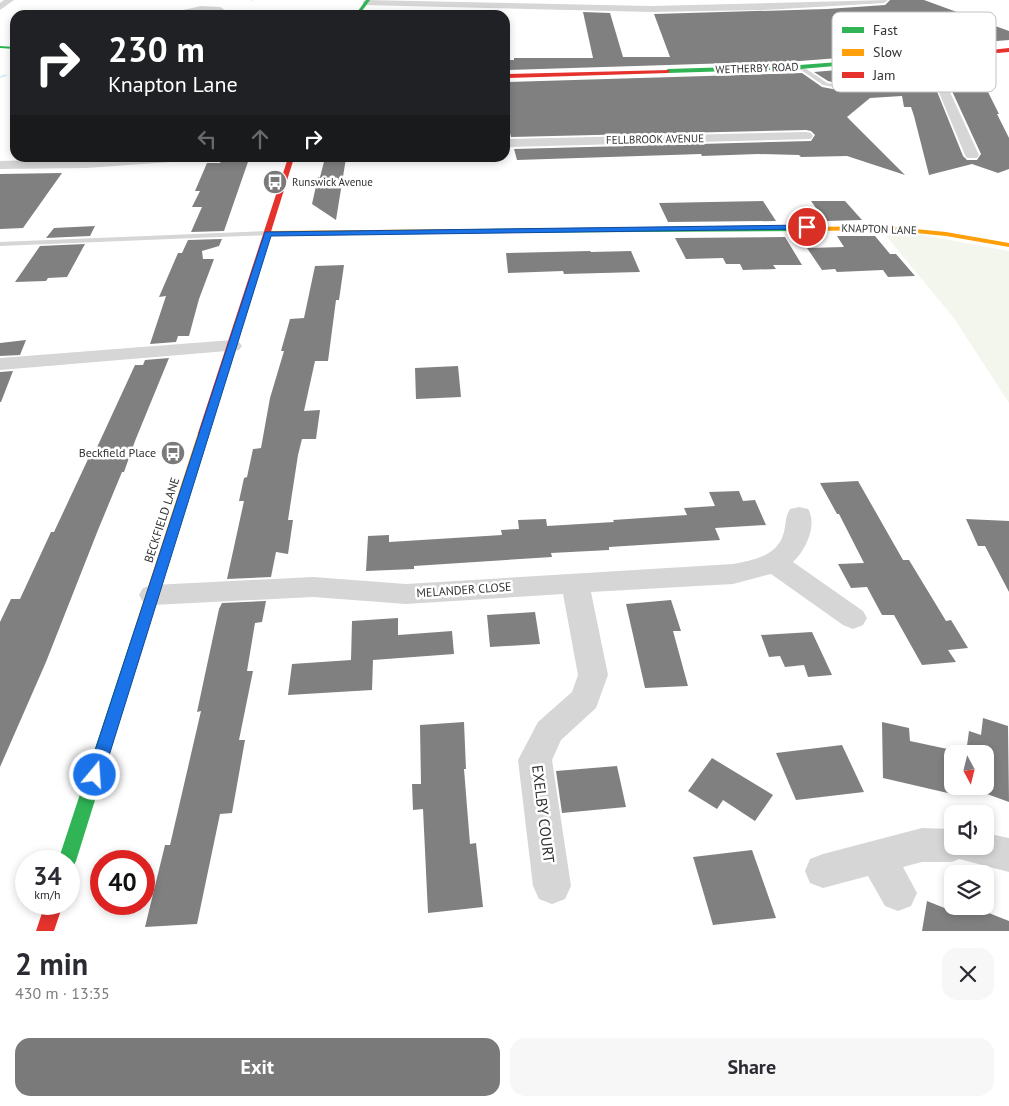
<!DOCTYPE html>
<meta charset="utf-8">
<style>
:root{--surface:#fff;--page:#f7f7f7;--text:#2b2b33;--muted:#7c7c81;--accent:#7a7a7a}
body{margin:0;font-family:"PT Sans",sans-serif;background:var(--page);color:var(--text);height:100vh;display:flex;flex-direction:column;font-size:19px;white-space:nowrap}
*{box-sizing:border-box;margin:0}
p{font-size:16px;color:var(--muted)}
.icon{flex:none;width:28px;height:28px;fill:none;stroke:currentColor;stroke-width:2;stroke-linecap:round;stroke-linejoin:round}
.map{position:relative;height:931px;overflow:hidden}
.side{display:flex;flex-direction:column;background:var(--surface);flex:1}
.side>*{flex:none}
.hud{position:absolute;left:10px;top:10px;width:500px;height:152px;border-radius:15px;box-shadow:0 2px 8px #0003;background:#202124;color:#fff;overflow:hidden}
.needle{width:32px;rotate:173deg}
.buttons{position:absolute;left:944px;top:745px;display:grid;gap:10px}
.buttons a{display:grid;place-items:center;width:50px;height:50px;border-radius:10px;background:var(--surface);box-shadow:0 2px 8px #0003;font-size:25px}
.speed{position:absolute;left:15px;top:850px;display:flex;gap:10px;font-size:25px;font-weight:700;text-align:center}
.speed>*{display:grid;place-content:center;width:65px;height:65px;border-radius:50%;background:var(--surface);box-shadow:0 2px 8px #0003;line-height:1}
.speed small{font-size:12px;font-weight:400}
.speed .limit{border:8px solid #d22;background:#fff;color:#111}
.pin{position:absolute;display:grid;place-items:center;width:42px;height:42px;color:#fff;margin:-21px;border:2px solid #fff;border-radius:50%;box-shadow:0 1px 5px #0007}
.me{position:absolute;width:55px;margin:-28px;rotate:18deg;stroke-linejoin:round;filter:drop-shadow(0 0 4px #0008)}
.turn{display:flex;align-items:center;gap:18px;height:105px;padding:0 15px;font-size:22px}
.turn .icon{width:65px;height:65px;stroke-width:2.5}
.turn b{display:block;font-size:35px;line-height:42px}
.lanes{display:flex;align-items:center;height:48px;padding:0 15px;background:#0003;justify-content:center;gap:25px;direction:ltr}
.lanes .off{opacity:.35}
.round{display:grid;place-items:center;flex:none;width:52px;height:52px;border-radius:15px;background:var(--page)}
.overview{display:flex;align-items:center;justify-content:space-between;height:85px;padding:0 15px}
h1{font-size:30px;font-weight:700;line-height:38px}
.action{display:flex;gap:10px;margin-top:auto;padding:10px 15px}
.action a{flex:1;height:58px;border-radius:15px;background:var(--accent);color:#fff;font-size:20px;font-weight:700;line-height:58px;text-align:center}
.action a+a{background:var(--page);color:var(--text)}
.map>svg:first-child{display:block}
.green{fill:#f3f6ed}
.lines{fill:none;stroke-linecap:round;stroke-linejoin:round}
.stream{fill:#daeef4;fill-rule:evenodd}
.building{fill:#808080}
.lane{fill:#d6d6d6;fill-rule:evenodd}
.street{fill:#d6d6d6;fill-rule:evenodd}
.fast{fill:#30b455;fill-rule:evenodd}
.slow{fill:#ff9f0a;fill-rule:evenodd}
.jam{fill:#e5322d;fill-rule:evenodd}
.route{fill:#1a73e8;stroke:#114b97}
.labels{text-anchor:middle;stroke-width:5;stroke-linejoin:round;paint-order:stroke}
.far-street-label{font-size:11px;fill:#323232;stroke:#fff}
.far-poi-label{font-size:11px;fill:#323232;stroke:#fff;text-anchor:start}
.poi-label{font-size:12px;fill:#323232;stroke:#fff;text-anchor:end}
.street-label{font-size:12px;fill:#323232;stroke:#fff}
.near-street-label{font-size:15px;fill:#323232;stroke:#fff}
.key{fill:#fff;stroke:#c2c2c2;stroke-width:1}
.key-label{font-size:14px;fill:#323232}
</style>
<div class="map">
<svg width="1009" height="931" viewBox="0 0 1009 931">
<rect width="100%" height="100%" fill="#fff"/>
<!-- green -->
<path class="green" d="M883 232 922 235 1009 251V403L954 318Z"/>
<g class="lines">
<!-- stream -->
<g class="stream">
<path d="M250 0H253L252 1Z"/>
<path d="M203 11 204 13 187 15 188 14Z"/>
<path d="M6 74 7 76 0 78V76Z"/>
</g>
</g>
<!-- building -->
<g class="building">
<path d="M890 0H924L1009 31V40L923 47 929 51 800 61 505 70V60H514V58H593L583 12 610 13 623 57H670L654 14 827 9 885 5Z"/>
<path d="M946 61 984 84 999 114H997L1009 138V169L998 173 972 164 929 175 914 116 911 107H904L902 96 870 98 847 117 905 175 847 156 801 157 799 155 758 154 702 156 701 154 517 160 514 149 811 141 815 135 811 131 806 130 511 137 505 116V82L802 73 822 87 843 91 848 86 828 81 814 72 897 65 934 84 963 156 967 160H977L981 154 946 78 917 63Z"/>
<path d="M325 158H346L336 220 312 204 318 177H320Z"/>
<path d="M222 159H249L224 231 191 232 202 207H192L200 191H195L207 163H220Z"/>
<path d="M62 173 23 228 0 229V174Z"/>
<path d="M763 201 776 221 668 222 659 203Z"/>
<path d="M811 201H845L862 220 825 221Z"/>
<path d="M95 226 90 236 46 238 54 228Z"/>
<path d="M837 236H875L890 254H896L915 276 888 277 883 270 837 272 835 269 822 270 807 248 844 247Z"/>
<path d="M785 237 802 265H773L776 269 743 270 740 264H726L723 258 686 259 675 238Z"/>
<path d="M222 239 219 246 202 251 203 259H214L199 299 189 336H178L176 342 150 344 166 296 159 297 178 253H182L188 240Z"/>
<path d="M85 244 67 277 48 278 46 281 15 282 40 246Z"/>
<path d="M590 251 591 252 631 251 640 272 564 274 563 271 508 273 506 253Z"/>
<path d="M344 265 339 300H336L328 361H315L304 411 320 410 316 439H302L298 455 288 520H293L288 554 276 552 271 577 227 579 244 501H239L244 478 247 477 253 449 261 448 270 398 284 351H281L290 319 304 318 315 266Z"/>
<path d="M26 340 20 355 0 356V343Z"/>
<path d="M169 358 135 441 124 472H122L98 530 46 662 0 767V622L11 599H20L51 532H54L89 457H92L99 443 135 365H143L145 360Z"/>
<path d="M458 366 461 397 416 399 415 368Z"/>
<path d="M13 371 1 402H0V372Z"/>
<path d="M858 481 903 560H909L946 621 951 620 968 648 948 650 956 662 922 665 894 615H882L867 587 851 588 838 564 864 563 839 514H837L820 483Z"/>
<path d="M739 491 743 501 755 500 766 525 715 528 720 540 609 547V550L551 553 552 557 414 566V569L366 571 368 536 389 535V542L502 535 501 530 519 529 518 520 546 519 547 526 614 522 613 520 687 515 684 508 715 506 709 492Z"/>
<path d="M966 519 1009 521V592L985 546H978Z"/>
<path d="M671 600 681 631H673L688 686 645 688 626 604Z"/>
<path d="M266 601 262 622 255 623 247 671H253L239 740H245L232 813 220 814 197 924 145 927 165 845H170L201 711 197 712 219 609 222 603Z"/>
<path d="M535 612 540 644 490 647 487 615Z"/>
<path d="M398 618V635L452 631 454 654 373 660 372 690 288 695 292 664 351 660 352 621Z"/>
<path d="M812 632 832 675 808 677 804 665 785 667 780 656 769 657 761 635Z"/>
<path d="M983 718 1008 726 1009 802 965 786H985V754H952V794L883 778 882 722 909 728 910 741 966 753 969 731 981 735Z"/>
<path d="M464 722 466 769H464L470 844 476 843 483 907 428 913 423 809 413 810 412 784H421L420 725Z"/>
<path d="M842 745 864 792 796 800 776 753Z"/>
<path d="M712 758 773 795 755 821 723 800 717 809 688 791Z"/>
<path d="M617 766 626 807 562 813 556 771Z"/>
<path d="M752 850 776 918 713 925 693 857Z"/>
<path d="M927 901 962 915 967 906H971L1009 921V931H922Z"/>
</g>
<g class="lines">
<!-- lane -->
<g class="lane">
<path d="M798 66H802L827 83 846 87 843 89 823 85 798 68Z"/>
<path d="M268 231H271V235L0 246V242Z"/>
</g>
<!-- street -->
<g class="street">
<path d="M4 0H14L0 10V3Z"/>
<path d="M366 0 651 6 888 0 884 3 765 10 651 12 363 5V1Z"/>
<path d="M201 6 220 7 225 10C218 15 209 11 201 12 190 13 180 15 168 15L170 13Z"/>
<path d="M896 55 944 79 979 155 977 158H967L965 155 935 83 892 60 891 58Z"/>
<path d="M806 132 811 133 813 136 811 139 505 147V139Z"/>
<path d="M118 158H178L171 162 86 168 0 169V161Z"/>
<path d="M232 340 239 342 242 346 239 350 0 370V358Z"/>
<path d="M799 507 808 509C818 525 805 551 793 562L863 611 867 618 863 625 853 629 843 625 771 574 733 584 591 592 608 675 596 708 561 740 552 760 571 886 565 899 552 904 539 899 533 886 518 760 538 722 572 692 578 675 563 594 406 604 313 597 153 605 143 602 139 595 143 588 153 585 313 577 406 584 733 564C754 560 778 556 784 532 786 524 785 517 790 509Z"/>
<path d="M922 828 952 829V846H985V833L1009 838V872L959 859 952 862H922L903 867 917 893 911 906 898 911 885 906 868 876 823 888 810 883 805 871 810 859 823 854Z"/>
</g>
<!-- fast -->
<g class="fast">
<path d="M366 0H370L359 15H355Z"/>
<path d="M0 46 15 47V49L0 48Z"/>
<path d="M928 55 930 58 800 69 668 73 665 71 668 69 800 65Z"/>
<path d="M809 227 813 229 812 231 473 233 469 231 473 229Z"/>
<path d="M142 622 147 623 149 627 76 861 73 867 69 868V861H58L135 627 137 623Z"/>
</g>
<!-- slow -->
<g class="slow">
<path d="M885 226 946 232 1009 243V247L946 236 885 230 809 231 805 229 809 227Z"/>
<path d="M473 229 477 231 476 233 268 235 264 233 268 231Z"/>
<path d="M203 430 208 433 149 627 147 631 142 632 137 631 135 627 198 433Z"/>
</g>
<!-- jam -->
<g class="jam">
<path d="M1009 48V52L928 59 925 57Z"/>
<path d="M670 70 668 73 505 78V74Z"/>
<path d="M288 158H294L208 433 207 435H199L198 433Z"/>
<path d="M45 904H63L54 931H36Z"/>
</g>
</g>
<!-- route -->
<path class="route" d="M807 225 811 227 809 229 271 236 103 775 101 780 95 782 89 780 87 775 265 232Z"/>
<!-- icons -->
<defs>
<g id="bus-disc" transform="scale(1.25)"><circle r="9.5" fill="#7a7a7a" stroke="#fff"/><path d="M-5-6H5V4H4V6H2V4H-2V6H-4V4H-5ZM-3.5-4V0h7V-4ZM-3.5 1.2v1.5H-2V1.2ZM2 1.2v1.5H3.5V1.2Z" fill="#fff"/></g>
</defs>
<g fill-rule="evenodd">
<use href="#bus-disc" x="275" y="182"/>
<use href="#bus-disc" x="173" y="453"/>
</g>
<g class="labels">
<!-- far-street labels -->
<g class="far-street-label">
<text transform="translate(757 68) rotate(-2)" y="4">WETHERBY ROAD</text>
<text transform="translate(655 139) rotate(-1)" y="4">FELLBROOK AVENUE</text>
<text transform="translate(879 229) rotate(2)" y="4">KNAPTON LANE</text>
</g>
<!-- far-poi labels -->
<g class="far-poi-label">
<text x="292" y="186">Runswick Avenue</text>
</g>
<!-- poi labels -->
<g class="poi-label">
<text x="156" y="457">Beckfield Place</text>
</g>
<!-- street labels -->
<g class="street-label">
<text transform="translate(162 520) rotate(-72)" y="4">BECKFIELD LANE</text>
<text transform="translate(464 590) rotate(-4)" y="4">MELANDER CLOSE</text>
</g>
<!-- near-street labels -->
<g class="near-street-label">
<text transform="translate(543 814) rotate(83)" y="5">EXELBY COURT</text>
</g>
</g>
<!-- legend -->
<rect x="832" y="12" width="164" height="80" rx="8" class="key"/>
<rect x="842" y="27" width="22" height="6" fill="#30b455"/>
<rect x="842" y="49" width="22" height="7" fill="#ff9f0a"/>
<rect x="842" y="72" width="22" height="6" fill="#e5322d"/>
<g class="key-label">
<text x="873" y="35">Fast</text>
<text x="873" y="57">Slow</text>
<text x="873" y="80">Jam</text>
</g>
</svg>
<div class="buttons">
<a><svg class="needle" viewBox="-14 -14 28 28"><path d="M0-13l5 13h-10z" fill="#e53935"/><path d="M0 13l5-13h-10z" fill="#7c7c81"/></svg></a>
<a><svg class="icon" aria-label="sound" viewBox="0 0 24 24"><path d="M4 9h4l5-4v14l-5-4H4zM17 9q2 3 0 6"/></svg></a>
<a><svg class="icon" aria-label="layers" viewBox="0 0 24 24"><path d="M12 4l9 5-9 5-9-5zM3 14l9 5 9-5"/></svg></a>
</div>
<div class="speed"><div>34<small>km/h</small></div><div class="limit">40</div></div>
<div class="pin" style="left:807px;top:227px;background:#d93025"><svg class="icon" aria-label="arrive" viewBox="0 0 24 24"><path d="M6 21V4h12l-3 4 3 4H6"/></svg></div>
<svg class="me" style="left:95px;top:775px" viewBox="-20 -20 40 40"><circle r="17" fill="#1a73e8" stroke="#fff" stroke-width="3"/><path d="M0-11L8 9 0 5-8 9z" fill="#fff"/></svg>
<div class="hud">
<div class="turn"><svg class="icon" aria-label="right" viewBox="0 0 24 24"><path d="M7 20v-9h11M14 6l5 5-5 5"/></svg><div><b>230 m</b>Knapton Lane</div></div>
<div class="lanes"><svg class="icon off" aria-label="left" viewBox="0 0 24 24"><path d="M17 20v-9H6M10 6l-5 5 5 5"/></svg><svg class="icon off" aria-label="ahead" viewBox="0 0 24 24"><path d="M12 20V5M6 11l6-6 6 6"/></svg><svg class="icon" aria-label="right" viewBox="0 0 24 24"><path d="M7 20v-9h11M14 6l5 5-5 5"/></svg></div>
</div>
</div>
<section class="side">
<div class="overview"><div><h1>2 min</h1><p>430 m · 13:35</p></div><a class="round"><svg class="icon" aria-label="close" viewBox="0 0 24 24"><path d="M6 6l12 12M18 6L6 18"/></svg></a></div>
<div class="action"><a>Exit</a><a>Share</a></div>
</section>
